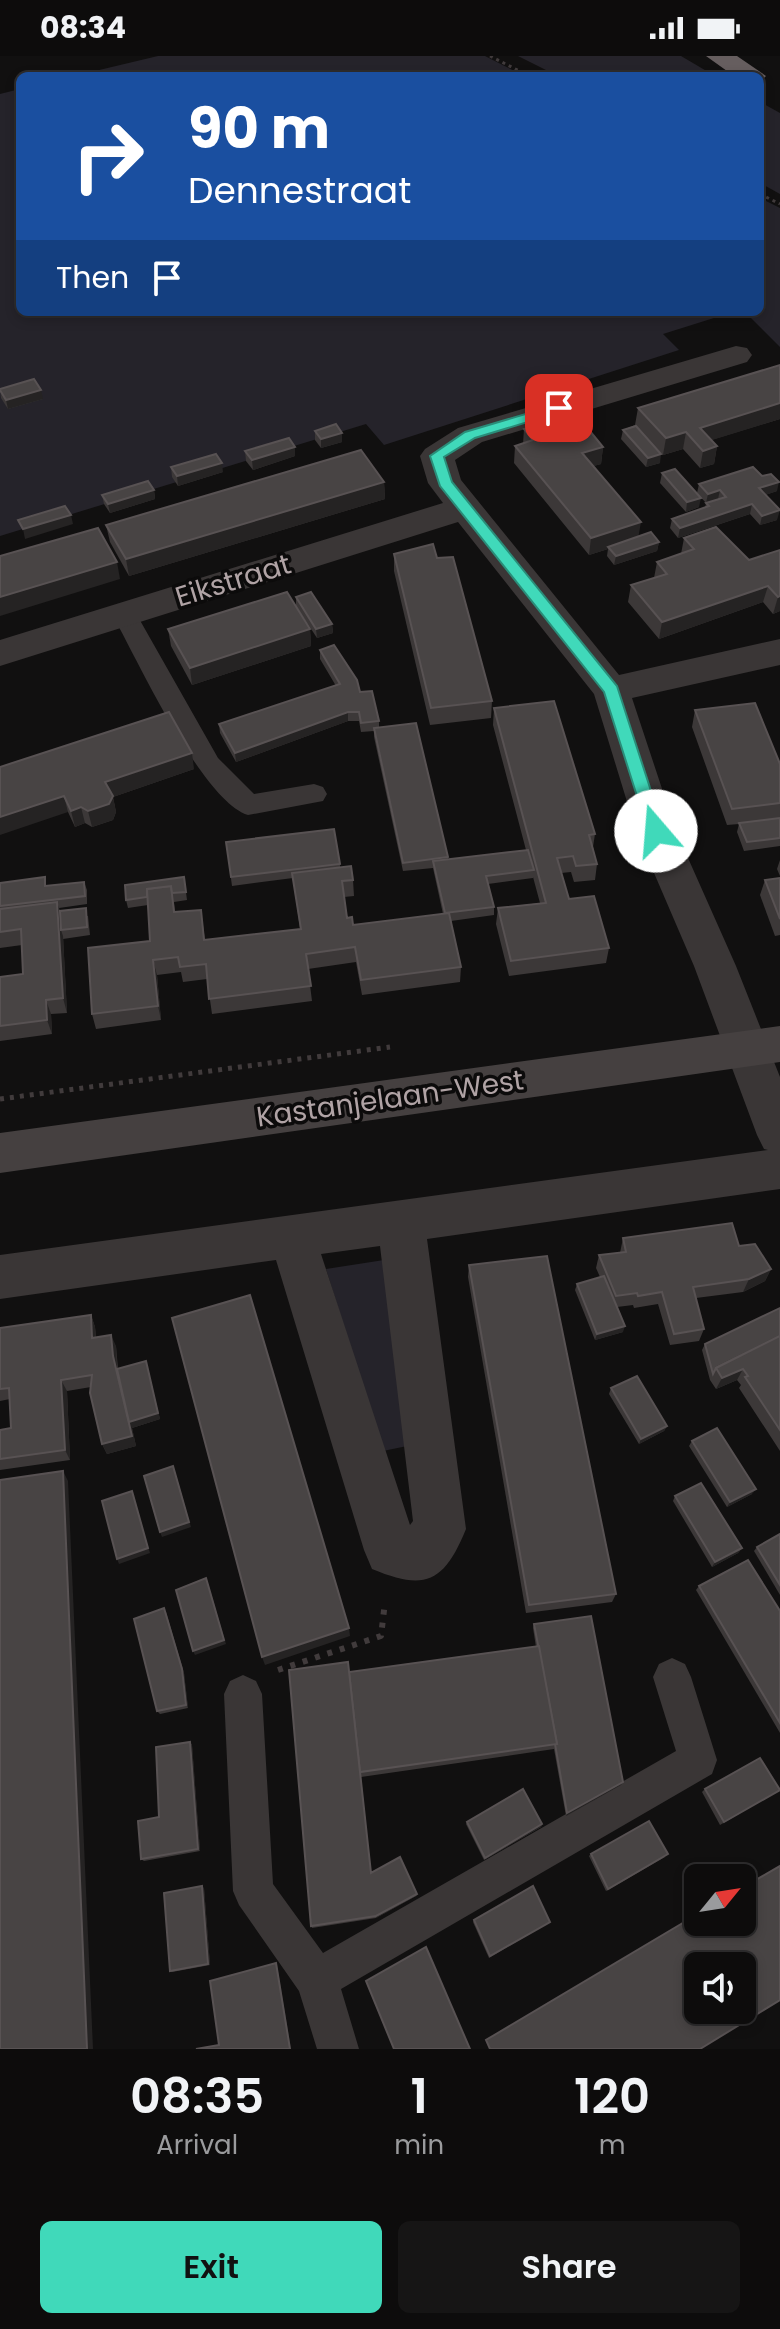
<!DOCTYPE html>
<style>
:root{--surface:#0d0c0c;--page:#161515;--text:#f1f3f6;--muted:#9a9b9d;--line:#2d2c2d;--accent:#40d9ba}
body{margin:0;font-family:Poppins,sans-serif;background:var(--page);color:var(--text);height:100vh;display:flex;flex-direction:column;font-size:30px;white-space:nowrap}
*{box-sizing:border-box;margin:0}
p{font-size:26px;color:var(--muted)}
.icon{flex:none;width:44px;height:44px;fill:none;stroke:currentColor;stroke-width:2;stroke-linecap:round;stroke-linejoin:round}
.map{position:relative;height:1993px;overflow:hidden}
.sheet{display:flex;flex-direction:column;background:var(--surface);flex:1}
.sheet>*{flex:none}
.top-card{position:absolute;left:16px;top:16px;width:748px;height:244px;border-radius:12px;box-shadow:0 4px 12px #0003,0 0 0 2px var(--line);background:#1a4fa0;color:#fff;overflow:hidden}
.needle{width:52px;rotate:60deg}
.buttons{position:absolute;left:684px;top:1808px;display:grid;gap:16px}
.buttons a{display:grid;place-items:center;width:72px;height:72px;border-radius:12px;background:var(--surface);box-shadow:0 4px 12px #0003,0 0 0 2px var(--line);font-size:40px}
.pin{position:absolute;display:grid;place-items:center;width:68px;height:68px;color:#fff;margin:-34px;border-radius:16px;box-shadow:0 4px 12px #0006}
.me{position:absolute;width:88px;margin:-44px;rotate:342deg;stroke-linejoin:round;filter:drop-shadow(0 0 6px #0008)}
.turn{display:flex;align-items:center;gap:28px;height:168px;padding:0 40px;font-size:36px}
.turn .icon{width:104px;height:104px;stroke-width:2.5}
.turn b{display:block;font-size:56px;line-height:68px}
.then{display:flex;align-items:center;height:76px;padding:0 40px;background:#0003;gap:16px;font-size:30px}
.eta{display:flex;justify-content:space-evenly;align-items:center;height:136px;text-align:center}
.eta b{font-size:48px;font-weight:600;line-height:56px}
.cta{display:flex;gap:16px;margin-top:auto;padding:16px 40px}
.cta a{flex:1;height:92px;border-radius:12px;background:var(--accent);color:#111;font-size:32px;font-weight:600;line-height:92px;text-align:center}
.cta a+a{background:var(--page);color:var(--text)}
.status{display:flex;justify-content:space-between;align-items:center;height:56px;padding:0 40px;background:var(--surface);direction:ltr}
.status svg{height:22px;fill:currentColor}
.map>svg:first-child{display:block}
.green{fill:#25232a}
.lines{fill:none;stroke-linecap:round;stroke-linejoin:round}
.path-far2{stroke:#413b3c;stroke-width:3;stroke-dasharray:3 4;stroke-linecap:butt}
.path-far1{stroke:#413b3c;stroke-width:5;stroke-dasharray:4 6;stroke-linecap:butt}
.path{stroke:#413b3c;stroke-width:6;stroke-dasharray:5 8;stroke-linecap:butt}
.service{fill:#3a3636;fill-rule:evenodd}
.minor{fill:#3a3636;fill-rule:evenodd}
.secondary{fill:#454040;fill-rule:evenodd}
.motorway{fill:#665e5f;fill-rule:evenodd}
.wall{fill:#3c3838}
.shaded-wall{fill:#252323}
.building{fill:#484444;stroke:#585253;stroke-width:2;fill-rule:evenodd}
.route{fill:#40d9ba;stroke:#2a8d79;stroke-width:2}
.labels{text-anchor:middle;stroke-width:7;stroke-linejoin:round;paint-order:stroke}
.street-label{font-size:28px;fill:#b0a3a5;stroke:#0c0b0b}
</style>
<div class="status"><b>08:34</b><svg viewBox="0 0 49 12"><path d="M0 12V9h3v3zM5 12V6h3v6zM10 12V3h3v9zM15 12V0h3v12zM26 1h20v11H26zM47 4h2v5h-2z"/></svg></div>
<div class="map">
<svg width="780" height="1993" viewBox="0 0 780 1993">
<rect width="100%" height="100%" fill="#111010"/>
<!-- green -->
<g class="green">
<path d="M158 0H485L524 20H74Z"/>
<path d="M518 0H681L715 20H558Z"/>
<path d="M20 33V256H733L663 278 679 294 384 389 366 368 0 480V38Z"/>
<path d="M760 46 780 57V138L760 127Z"/>
<path d="M760 142 780 152V291L745 256H760Z"/>
<path d="M384 1204 412 1389 383 1395 326 1213Z"/>
</g>
<g class="lines">
<!-- path-far2 -->
<g class="path-far2">
<path d="M490 0 529 20"/>
<path d="M760 138 780 148"/>
</g>
<!-- path-far1 -->
<path class="path-far1" d="M0 1043 390 991"/>
<!-- path -->
<path class="path" d="M278 1614 381 1580 385 1546"/>
<!-- service -->
<g class="service">
<path d="M124 550 133 552 218 702 254 738 314 728 323 731 327 738 323 745 248 759C202 745 137 603 112 558L115 552Z"/>
<path d="M672 1602 685 1608 691 1621 717 1704 712 1718 341 1933 359 1993H317L299 1935 239 1849 233 1835 224 1638 230 1625 243 1619 256 1625 262 1638 273 1828 323 1897 676 1695 653 1621 659 1608Z"/>
</g>
<!-- minor -->
<path class="minor" d="M736 290 747 292 752 299 747 306 482 386 455 404 461 424 619 619 780 583V609L632 642 676 775 736 910 780 1021V1133L427 1183 466 1473C444 1527 425 1535 372 1513L364 1494 276 1204 0 1243V1199L768 1094 764 1093 757 1079 694 910 636 775 594 638 458 466 0 610V584L443 447 428 427 420 400 425 393 458 372ZM380 1190 413 1465 410 1469 321 1198Z"/>
<!-- secondary -->
<path class="secondary" d="M780 970V1006L0 1117V1077Z"/>
<!-- motorway -->
<path class="motorway" d="M706 0H737L766 20 760 26V20H734Z"/>
</g>
<!-- wall -->
<g class="wall">
<path d="M780 309V363L711 384 717 390 714 408 700 412 683 393 663 399 650 386 660 407 646 411 621 383 623 374 635 369 638 352Z"/>
<path d="M0 333 43 343 8 353 1 342Z"/>
<path d="M524 373H571L603 391 601 408 593 410 638 481 659 486 657 495 614 509 607 500 608 493 589 499 514 407 515 390 523 388Z"/>
<path d="M315 375 342 377V386L321 392 315 384Z"/>
<path d="M295 391V400L253 414 246 405 245 395Z"/>
<path d="M171 411 223 416 178 430 172 421Z"/>
<path d="M662 417 699 451 686 456 660 427Z"/>
<path d="M384 426 385 443 129 520 110 486 106 469Z"/>
<path d="M699 428 777 435 765 439 777 464 760 469 750 458 678 482 670 472 672 463 705 452 706 447 697 437Z"/>
<path d="M154 434 155 443 110 457 104 448 102 439Z"/>
<path d="M684 482 749 504 780 494V555L773 558 763 546 659 583 628 546 631 529 654 522 657 506 681 498Z"/>
<path d="M394 498 437 502 492 645 491 662 430 669 394 515Z"/>
<path d="M296 541 332 568 333 577 317 582 296 550Z"/>
<path d="M168 573H310L311 590 192 629 171 590Z"/>
<path d="M320 594 360 636 379 665V672L448 801V804L526 794 493 669 494 652 595 778 593 791 597 808 595 824 574 826 571 816 561 817 569 843 609 892 606 907 509 920 496 868 498 852 540 847 533 821V822L488 828 494 851V859L451 865 461 911 460 926 362 939 356 906 308 913 312 945 212 958 207 923 183 926 181 916 157 919 161 964 96 973 92 958 150 885 148 849 128 852 126 844 184 821 187 844 174 846 175 856 201 854 205 884 300 873 293 822 232 830 226 786 340 808V812L353 824 354 840 344 841 347 862 353 869 443 858 433 812 403 815 374 681V675L361 676 359 665H348L236 706 220 677 219 668 336 630 320 603Z"/>
<path d="M695 654 780 708V790L744 795 737 776 739 768 727 769 692 671Z"/>
<path d="M0 711 194 713 113 741 116 756 113 764 92 771 85 767 75 771 68 756Z"/>
<path d="M780 804V820L777 813Z"/>
<path d="M780 822V879L775 880 760 839 765 824Z"/>
<path d="M84 826 87 834V848L59 852 60 855 88 860 90 879 63 883V880L67 957 51 958 52 978 0 985V921L23 918 22 889 0 892V827L47 830Z"/>
<path d="M623 1182 739 1190 771 1213 765 1225 743 1236 696 1242 704 1273 699 1285 670 1289 658 1248 634 1252 633 1249 617 1251 623 1276 595 1284 575 1234 577 1228 600 1221 596 1212 599 1199 620 1197Z"/>
<path d="M469 1209 616 1538 612 1546 526 1557 468 1221Z"/>
<path d="M780 1252V1395L739 1332 741 1329 737 1324 716 1333 710 1324 702 1294 705 1288Z"/>
<path d="M91 1259 95 1271 96 1281 116 1290 118 1313 146 1305 160 1363 132 1372 136 1390 107 1398 102 1388 91 1331 67 1335 70 1404 0 1414V1374L11 1372 10 1343 0 1345V1272Z"/>
<path d="M611 1332 667 1370 664 1375 639 1388 609 1338Z"/>
<path d="M692 1385 752 1438 727 1451 689 1390Z"/>
<path d="M675 1440 742 1492 738 1497 712 1511 673 1445Z"/>
<path d="M780 1478V1539L754 1495 757 1491Z"/>
<path d="M699 1530 780 1555V1677L696 1534Z"/>
<path d="M166 1556 184 1617 188 1652 160 1658 157 1655Z"/>
<path d="M534 1568 623 1726 621 1729 566 1760 554 1693 361 1721 371 1817 417 1838 416 1840 376 1862 312 1872 311 1870 354 1665 536 1591 533 1572Z"/>
<path d="M190 1686 192 1689 200 1795 144 1805 141 1803Z"/>
<path d="M705 1733 780 1734 720 1769 702 1736Z"/>
<path d="M467 1766 542 1768 541 1771 484 1804 466 1768Z"/>
<path d="M591 1798 665 1801 606 1835 589 1800Z"/>
<path d="M204 1832 210 1909 172 1916 170 1915Z"/>
<path d="M474 1864 550 1866 489 1902 473 1866Z"/>
</g>
<!-- shaded-wall -->
<g class="shaded-wall">
<path d="M41 334 43 343 8 353 6 344Z"/>
<path d="M780 347V363L696 389 700 372Z"/>
<path d="M686 376 683 393 663 399 666 382Z"/>
<path d="M342 377V386L321 392V383Z"/>
<path d="M717 390 714 408 700 412 703 395Z"/>
<path d="M295 391V400L253 414 252 404Z"/>
<path d="M603 391 601 408 580 414 582 397Z"/>
<path d="M661 398 660 407 646 411 648 402Z"/>
<path d="M222 407 223 416 178 430 177 420Z"/>
<path d="M384 426 385 443 129 520 126 503Z"/>
<path d="M779 426 777 435 757 442 759 432Z"/>
<path d="M154 434 155 443 110 457 108 448Z"/>
<path d="M720 434 718 443 706 447 708 438Z"/>
<path d="M701 442 699 451 686 456 687 446Z"/>
<path d="M752 448 750 458 678 482 680 472Z"/>
<path d="M780 454 777 464 760 469 762 460Z"/>
<path d="M71 459 73 468 25 483 23 473Z"/>
<path d="M641 466 638 483 608 491V493L589 499 591 482Z"/>
<path d="M659 486 657 495 614 509 616 500Z"/>
<path d="M117 506 120 523 0 560V541Z"/>
<path d="M768 530 763 546 659 583 662 566Z"/>
<path d="M780 540V555L773 558 778 541Z"/>
<path d="M332 568 333 577 317 582 316 573Z"/>
<path d="M310 573 311 590 192 629 190 612Z"/>
<path d="M348 656V665L236 706 235 697Z"/>
<path d="M192 697 194 713 113 741 116 756 113 764 92 771 88 755 105 726Z"/>
<path d="M64 740 68 756 0 779V761Z"/>
<path d="M81 751 85 767 75 771 71 755Z"/>
<path d="M57 846 62 861 61 874 63 880 67 957 63 942Z"/>
<path d="M153 904 157 919 161 964 158 950Z"/>
<path d="M46 944 51 958 52 978 47 964Z"/>
<path d="M771 1213 765 1225 743 1236 749 1223Z"/>
<path d="M91 1259 95 1271 97 1293 92 1282Z"/>
<path d="M625 1270 623 1276 595 1284 597 1278Z"/>
<path d="M111 1279 116 1290 117 1311 130 1366 146 1305 160 1363 132 1372 136 1390 107 1398 102 1388 113 1300Z"/>
<path d="M743 1313 737 1324 716 1333 722 1322Z"/>
<path d="M61 1324 67 1335 70 1404 65 1394Z"/>
<path d="M667 1370 664 1375 639 1388 641 1383Z"/>
<path d="M63 1415 68 1425 93 1993H87Z"/>
<path d="M175 1415 191 1471 162 1481 160 1476Z"/>
<path d="M756 1433 752 1438 727 1451 730 1446Z"/>
<path d="M132 1435 150 1497 119 1508 117 1503Z"/>
<path d="M742 1492 738 1497 712 1511 715 1506Z"/>
<path d="M208 1527 226 1588 195 1599 193 1595Z"/>
<path d="M164 1552 184 1617 188 1652 186 1649Z"/>
<path d="M349 1572 350 1580 265 1609 262 1601Z"/>
<path d="M190 1686 192 1689 200 1795 198 1793Z"/>
<path d="M623 1726 621 1729 566 1760 567 1757Z"/>
<path d="M542 1768 541 1771 484 1804 485 1802Z"/>
<path d="M202 1830 204 1832 210 1909 208 1908Z"/>
<path d="M417 1838 416 1840 376 1862V1860Z"/>
<path d="M276 1907 277 1909 291 1993H290Z"/>
</g>
<!-- building -->
<g class="building">
<path d="M780 309V347L700 372 717 390 703 395 686 376 666 382 638 352Z"/>
<path d="M34 323 41 334 6 344 0 334V333Z"/>
<path d="M561 362 571 373 585 369 603 391 582 397 641 466 591 482 515 390 533 384 524 373Z"/>
<path d="M336 368 342 377 321 383 315 375Z"/>
<path d="M636 370 661 398 648 402 623 374Z"/>
<path d="M289 382 295 391 252 404 245 395Z"/>
<path d="M361 394 384 426 126 503 106 469Z"/>
<path d="M216 398 222 407 177 420 171 411Z"/>
<path d="M753 411 762 420 771 418 779 426 759 432 780 454 762 460 752 448 680 472 672 463 709 450 706 447 726 441 720 434 708 438 699 428Z"/>
<path d="M675 413 701 442 687 446 662 417Z"/>
<path d="M148 425 154 434 108 448 102 439Z"/>
<path d="M65 450 71 459 23 473 18 464Z"/>
<path d="M716 471 749 504 780 494V540L778 541 768 530 662 566 631 529 667 518 657 506 694 493 684 482Z"/>
<path d="M98 472 117 506 0 541V500Z"/>
<path d="M651 476 659 486 616 500 608 491Z"/>
<path d="M433 488 437 502 453 501 492 645 431 652 394 498Z"/>
<path d="M287 536 310 573 190 612 168 573Z"/>
<path d="M311 536 332 568 316 573 296 541Z"/>
<path d="M334 589 357 624 360 636 372 635 379 665 361 667 359 656H348L235 697 219 668 340 628 320 594Z"/>
<path d="M554 645 595 778 589 779 597 808 576 810 573 800 557 802 569 843 594 840 609 892 511 905 498 852 546 847 494 652Z"/>
<path d="M755 647 780 708V747L732 753 695 654Z"/>
<path d="M169 656 192 697 105 726 113 740 109 748 88 755 81 751 71 755 64 740 0 761V711Z"/>
<path d="M416 667 448 801 403 807 374 672Z"/>
<path d="M780 762V782L747 786 739 767Z"/>
<path d="M334 773 340 808 231 821 226 786Z"/>
<path d="M528 794 534 814 486 820 494 851 445 857 433 805Z"/>
<path d="M351 810 353 824 342 825 347 862 352 861 353 869 449 857 461 911 361 924 355 891 306 898 311 930 209 943 206 908 180 911 178 901 153 904 158 950 92 958 88 892 150 885 147 833 171 830 174 856 201 854 204 884 301 873 292 817Z"/>
<path d="M45 821V830L84 826 85 840 0 850V827Z"/>
<path d="M184 821 186 836 172 837 171 830 147 833V841L126 844 125 829Z"/>
<path d="M780 822V863L765 824Z"/>
<path d="M57 846 63 942 46 944 47 964 0 970V921L23 918 21 873 0 876V853Z"/>
<path d="M86 852 87 871 61 874 60 855Z"/>
<path d="M732 1167 739 1190 755 1188 771 1213 749 1223 693 1231 704 1273 674 1278 662 1236 638 1240 637 1237 616 1240 599 1199 626 1196 623 1182Z"/>
<path d="M547 1200 616 1538 529 1549 469 1209Z"/>
<path d="M604 1220 625 1270 597 1278 577 1228Z"/>
<path d="M250 1239 349 1572 262 1601 172 1262Z"/>
<path d="M780 1252V1280L716 1312 713 1318 705 1288Z"/>
<path d="M91 1259 92 1282 111 1279 113 1300 132 1380 102 1388 90 1337 92 1319 61 1324 65 1394 0 1403V1374L11 1372 9 1332 0 1333V1272Z"/>
<path d="M780 1280V1374L745 1321 748 1320 743 1313 722 1322 716 1312Z"/>
<path d="M146 1305 158 1357 129 1366 117 1313Z"/>
<path d="M637 1320 667 1370 641 1383 611 1332Z"/>
<path d="M717 1372 756 1433 730 1446 692 1385Z"/>
<path d="M173 1410 189 1466 160 1476 144 1420Z"/>
<path d="M63 1415 87 1993H0V1424Z"/>
<path d="M701 1427 742 1492 715 1506 675 1440Z"/>
<path d="M132 1435 148 1492 117 1503 102 1445Z"/>
<path d="M780 1478V1529L757 1491Z"/>
<path d="M748 1504 780 1555V1667L699 1530Z"/>
<path d="M206 1522 224 1584 193 1595 176 1534Z"/>
<path d="M164 1552 182 1613 186 1649 157 1655 134 1563Z"/>
<path d="M591 1560 623 1726 567 1757 555 1688H557L534 1568Z"/>
<path d="M539 1590 557 1688 360 1716 349 1616Z"/>
<path d="M348 1606 371 1817 400 1801 417 1838 376 1860 311 1870 289 1614Z"/>
<path d="M190 1686 198 1793 141 1803 138 1765 159 1761 156 1691Z"/>
<path d="M760 1702 780 1734 724 1766 705 1733Z"/>
<path d="M523 1733 542 1768 485 1802 467 1766Z"/>
<path d="M649 1765 668 1798 608 1833 591 1798Z"/>
<path d="M780 1810V1944L700 1993H490L486 1984 698 1858V1866H742V1832ZM698 1910H742V1954H698Z"/>
<path d="M202 1830 208 1908 170 1915 164 1837Z"/>
<path d="M533 1830 550 1866 490 1900 474 1864Z"/>
<path d="M426 1891 470 1993H394L366 1925Z"/>
<path d="M276 1907 290 1993H196L219 1989 210 1925Z"/>
</g>
<!-- route -->
<path class="route" d="M559 348 565 352 564 355 475 382 444 401 452 426 617 630 664 775 656 781 648 775 604 636 440 430 430 400 465 376Z"/>
<g class="labels">
<!-- street labels -->
<g class="street-label">
<text transform="translate(233 524) rotate(-17)" y="10">Eikstraat</text>
<text transform="translate(390 1042) rotate(-8)" y="10">Kastanjelaan-West</text>
</g>
</g>
</svg>
<div class="buttons">
<a><svg class="needle" viewBox="-14 -14 28 28"><path d="M0-13l5 13h-10z" fill="#e53935"/><path d="M0 13l5-13h-10z" fill="#9a9b9d"/></svg></a>
<a><svg class="icon" aria-label="sound" viewBox="0 0 24 24"><path d="M4 9h4l5-4v14l-5-4H4zM17 9q2 3 0 6"/></svg></a>
</div>
<div class="pin" style="left:559px;top:352px;background:#d93025"><svg class="icon" aria-label="arrive" viewBox="0 0 24 24"><path d="M6 21V4h12l-3 4 3 4H6"/></svg></div>
<svg class="me" style="left:656px;top:775px" viewBox="-20 -20 40 40"><circle r="19" fill="#fff"/><path d="M0-13L10 11 0 6-10 11z" fill="#40d9ba"/></svg>
<div class="top-card">
<div class="turn"><svg class="icon" aria-label="right" viewBox="0 0 24 24"><path d="M7 20v-9h11M14 6l5 5-5 5"/></svg><div><b>90 m</b>Dennestraat</div></div>
<div class="then">Then<svg class="icon" aria-label="arrive" viewBox="0 0 24 24"><path d="M6 21V4h12l-3 4 3 4H6"/></svg></div>
</div>
</div>
<section class="sheet">
<div class="eta">
<div><b>08:35</b><p>Arrival</p></div>
<div><b>1</b><p>min</p></div>
<div><b>120</b><p>m</p></div>
</div>
<div class="cta"><a>Exit</a><a>Share</a></div>
</section>
